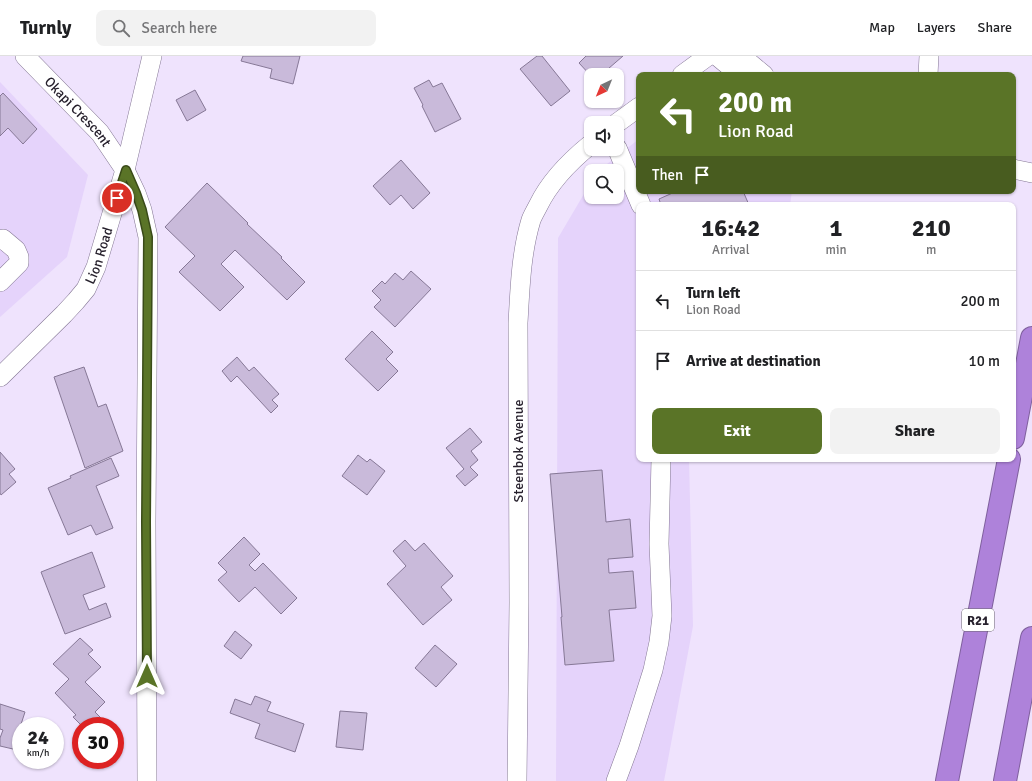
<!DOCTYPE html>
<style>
:root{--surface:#fff;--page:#f2f2f2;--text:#202124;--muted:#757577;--line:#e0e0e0;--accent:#5a7427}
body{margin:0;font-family:Signika,sans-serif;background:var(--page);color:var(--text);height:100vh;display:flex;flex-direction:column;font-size:15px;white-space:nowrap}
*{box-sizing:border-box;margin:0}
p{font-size:13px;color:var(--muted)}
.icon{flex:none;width:22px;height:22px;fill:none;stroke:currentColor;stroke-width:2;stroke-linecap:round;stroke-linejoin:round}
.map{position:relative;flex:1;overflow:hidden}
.details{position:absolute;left:636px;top:146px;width:380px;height:260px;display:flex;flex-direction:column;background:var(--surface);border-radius:8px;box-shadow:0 1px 3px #0004}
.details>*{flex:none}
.banner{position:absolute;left:636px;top:16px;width:380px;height:122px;border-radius:8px;box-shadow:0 1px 3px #0004;background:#5a7427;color:#fff;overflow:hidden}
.needle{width:26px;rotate:223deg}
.buttons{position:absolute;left:584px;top:12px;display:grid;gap:8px}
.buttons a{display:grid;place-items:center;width:40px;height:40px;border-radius:8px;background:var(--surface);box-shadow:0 1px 3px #0004;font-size:20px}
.speed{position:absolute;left:12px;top:661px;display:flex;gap:8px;font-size:20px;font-weight:700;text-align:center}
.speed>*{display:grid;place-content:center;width:52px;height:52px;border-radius:50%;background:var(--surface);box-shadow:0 1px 3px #0004;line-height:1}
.speed small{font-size:10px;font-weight:400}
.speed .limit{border:6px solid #d22;background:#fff;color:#111}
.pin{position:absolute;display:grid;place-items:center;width:34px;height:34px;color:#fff;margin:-17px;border:2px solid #fff;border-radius:50%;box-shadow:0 1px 4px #0007}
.me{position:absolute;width:44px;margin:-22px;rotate:0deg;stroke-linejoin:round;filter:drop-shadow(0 0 3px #0008)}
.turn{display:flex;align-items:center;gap:14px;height:84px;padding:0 16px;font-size:18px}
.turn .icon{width:52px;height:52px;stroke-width:2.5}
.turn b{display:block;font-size:28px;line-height:34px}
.then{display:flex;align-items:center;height:38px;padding:0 16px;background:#0003;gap:8px;font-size:15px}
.eta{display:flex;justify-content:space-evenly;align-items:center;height:68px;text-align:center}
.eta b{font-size:24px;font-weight:800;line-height:28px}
.button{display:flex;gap:8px;margin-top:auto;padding:8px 16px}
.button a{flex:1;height:46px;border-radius:8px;background:var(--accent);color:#fff;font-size:16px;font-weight:800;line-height:46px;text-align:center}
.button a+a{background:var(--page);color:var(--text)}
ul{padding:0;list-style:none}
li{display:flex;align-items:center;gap:12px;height:60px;padding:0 16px;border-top:1px solid var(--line)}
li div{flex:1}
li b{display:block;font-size:15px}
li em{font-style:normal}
header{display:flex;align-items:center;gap:24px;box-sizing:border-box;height:56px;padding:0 20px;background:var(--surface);border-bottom:1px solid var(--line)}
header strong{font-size:19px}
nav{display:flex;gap:22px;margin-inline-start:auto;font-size:14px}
.search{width:280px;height:36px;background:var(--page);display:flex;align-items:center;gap:10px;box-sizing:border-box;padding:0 14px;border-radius:8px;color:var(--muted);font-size:15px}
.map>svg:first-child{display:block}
.built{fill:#e5d3fb}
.building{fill:#c9bada;stroke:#867896}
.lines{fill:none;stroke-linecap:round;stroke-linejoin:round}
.minor-casing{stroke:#837693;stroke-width:20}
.highway-casing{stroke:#7f609d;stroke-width:24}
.minor{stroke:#fff;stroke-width:19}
.highway{stroke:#ae82da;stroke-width:22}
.route-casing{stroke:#3a4b19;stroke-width:10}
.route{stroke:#5a7427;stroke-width:7}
.labels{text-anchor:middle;stroke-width:3.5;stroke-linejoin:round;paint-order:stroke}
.shield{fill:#fff;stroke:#68646c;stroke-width:1}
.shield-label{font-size:13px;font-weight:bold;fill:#27212d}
.street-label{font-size:14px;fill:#27212d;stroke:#fff}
</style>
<header>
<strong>Turnly</strong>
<div class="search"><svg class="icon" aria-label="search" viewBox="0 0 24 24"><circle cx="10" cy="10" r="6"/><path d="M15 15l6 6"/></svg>Search here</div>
<nav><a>Map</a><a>Layers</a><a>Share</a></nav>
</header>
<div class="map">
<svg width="1032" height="725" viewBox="0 0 1032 725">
<rect width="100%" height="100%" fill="#efe3fd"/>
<!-- built -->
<g class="built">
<path d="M0 26 88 119 67 201 0 261Z"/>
<path d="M639 83V135H792L790 149H639V403H689L693 570 664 725H556L558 182 591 126V141H617V115H598Z"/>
</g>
<!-- building -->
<g class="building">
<path d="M243 0H300L293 28 270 22 272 13 241 5Z"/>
<path d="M537 0H542L570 35 551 50 520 13Z"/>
<path d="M586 0H623L601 19H591V20L579 7Z"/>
<path d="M429 24 433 31 442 27 461 63 435 76 422 50 423 49 414 32Z"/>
<path d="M195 34 206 54 187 65 176 44Z"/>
<path d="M3 37 37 73 23 88 8 72 0 80V40Z"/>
<path d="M401 104 430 137 413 153 401 139 390 149 373 130Z"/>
<path d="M207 127 248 167 247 168 282 201 281 202 305 226 287 244 235 194 221 208 244 231 220 255 179 216 195 200 165 171Z"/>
<path d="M677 135H743L749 149H661L659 143Z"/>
<path d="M411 215 431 233 395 271 374 251 381 244 372 235 382 225 385 228 395 217 403 224Z"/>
<path d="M372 275 393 296 386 303 398 315 378 335 345 303Z"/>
<path d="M237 301 249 315 254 311 279 338 272 344 278 350 271 357 237 320 231 326 222 315Z"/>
<path d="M84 311 98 351 106 348 123 395 85 412 54 321Z"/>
<path d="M470 372 482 386 471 395 478 404 470 411 478 419 465 430 456 420 464 413 446 392Z"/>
<path d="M0 396 15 413 9 418 16 426 1 439 0 437Z"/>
<path d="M358 399 367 406 370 403 385 415 367 439 342 420Z"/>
<path d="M111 402 119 420 96 430 113 472 96 479 91 469 68 479 48 432 71 422 70 420Z"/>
<path d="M602 414 606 466 630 463 633 501 608 503 609 517 633 515 636 552 609 554 614 605 565 609 561 561H562L550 418Z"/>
<path d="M244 481 260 498 249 509 255 515 263 507 297 542 281 558 255 531 239 546 218 524 227 516 218 507Z"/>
<path d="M405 484 415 495 424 487 453 520 441 531 452 544 423 569 387 528 406 510 393 495Z"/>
<path d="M92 496 105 531 83 539 89 554 106 547 111 561 65 578 41 516Z"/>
<path d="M235 575 252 589 241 603 224 590Z"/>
<path d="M80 582 93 594 88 598 101 611 85 626 105 646 95 656 109 670H82L73 661 76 659 55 637 69 623 53 608Z"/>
<path d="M435 589 457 608 436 631 415 612Z"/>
<path d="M255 640 271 646 267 655 304 668 295 696 255 682 260 668 230 657 235 643 251 649Z"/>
<path d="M0 648 25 656 13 693 0 690V682L3 674 0 673Z"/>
<path d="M340 655 367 657 363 694 336 691Z"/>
</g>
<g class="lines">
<!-- minor casing -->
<g class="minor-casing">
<g id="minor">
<path id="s1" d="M25 0 100 77 125 114 136 137 142 154 148 181 146 466 147 725"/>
<path d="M717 0 740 19"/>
<path d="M741 0 764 19"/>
<path d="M682 19 708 0"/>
<path d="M928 19 929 0"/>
<path d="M617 67 639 51"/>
<path d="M617 92 641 149"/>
<path d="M1013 113 1032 117"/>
<path d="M0 184 3 183 16 194 19 201V207L0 226"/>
<path id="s2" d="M0 321 64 258 76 245 86 233 96 211 125 114 138 59 152 0"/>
<path d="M517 725 519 546 518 267C520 232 521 197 531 164 533 159 536 154 538 150 550 125 570 105 591 88"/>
<path d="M616 725 629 690 653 614 659 586 662 560 659 488 661 403"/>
</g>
</g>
<!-- highway casing -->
<g class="highway-casing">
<g id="highway">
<path d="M1013 382 1032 282"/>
<path d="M947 725 1009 403"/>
<path d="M1005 725 1032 582"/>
</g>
</g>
<!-- minor -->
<use href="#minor" class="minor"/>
<!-- highway -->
<use href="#highway" class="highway"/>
</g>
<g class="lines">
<!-- route casing -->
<g class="route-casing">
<path id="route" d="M117 142 126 114 136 137 142 154 148 181 146 466 147 620"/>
</g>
<!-- route -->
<use href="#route" class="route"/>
</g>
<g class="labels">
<!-- shield labels -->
<rect class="shield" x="962" y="553" width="32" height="22" rx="3"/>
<g class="shield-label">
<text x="978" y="569">R21</text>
</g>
<!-- street labels -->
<g class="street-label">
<text dy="5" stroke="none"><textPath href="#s1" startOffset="77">Okapi Crescent</textPath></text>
<text dy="5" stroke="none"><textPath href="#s2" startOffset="159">Lion Road</textPath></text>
<text transform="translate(518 395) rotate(-90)" y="5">Steenbok Avenue</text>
</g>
</g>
</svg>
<div class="buttons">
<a><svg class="needle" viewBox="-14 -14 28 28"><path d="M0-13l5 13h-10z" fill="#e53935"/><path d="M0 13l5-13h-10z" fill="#757577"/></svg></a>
<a><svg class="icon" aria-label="sound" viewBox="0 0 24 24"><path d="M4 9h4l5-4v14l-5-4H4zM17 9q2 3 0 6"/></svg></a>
<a><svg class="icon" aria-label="search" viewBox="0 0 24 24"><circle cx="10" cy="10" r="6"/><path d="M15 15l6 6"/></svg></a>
</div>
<div class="speed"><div>24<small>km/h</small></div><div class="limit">30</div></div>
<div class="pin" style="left:117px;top:142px;background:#d93025"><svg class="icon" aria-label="arrive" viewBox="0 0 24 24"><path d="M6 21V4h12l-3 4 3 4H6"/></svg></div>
<svg class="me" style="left:147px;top:620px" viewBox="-20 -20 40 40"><path d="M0-17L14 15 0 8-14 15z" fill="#5a7427" stroke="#fff" stroke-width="4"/></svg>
<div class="banner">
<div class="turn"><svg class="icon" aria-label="left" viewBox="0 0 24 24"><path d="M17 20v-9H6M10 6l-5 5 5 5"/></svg><div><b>200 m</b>Lion Road</div></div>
<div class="then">Then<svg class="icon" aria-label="arrive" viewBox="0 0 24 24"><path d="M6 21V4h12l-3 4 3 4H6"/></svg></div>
</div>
<section class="details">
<div class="eta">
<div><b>16:42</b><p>Arrival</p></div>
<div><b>1</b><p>min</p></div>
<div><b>210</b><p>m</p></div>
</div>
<ul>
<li><svg class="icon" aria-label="left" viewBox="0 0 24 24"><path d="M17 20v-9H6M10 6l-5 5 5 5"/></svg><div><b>Turn left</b><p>Lion Road</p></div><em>200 m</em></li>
<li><svg class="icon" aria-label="arrive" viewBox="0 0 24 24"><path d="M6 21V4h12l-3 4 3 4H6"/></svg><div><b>Arrive at destination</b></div><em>10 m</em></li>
</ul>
<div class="button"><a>Exit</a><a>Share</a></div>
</section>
</div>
